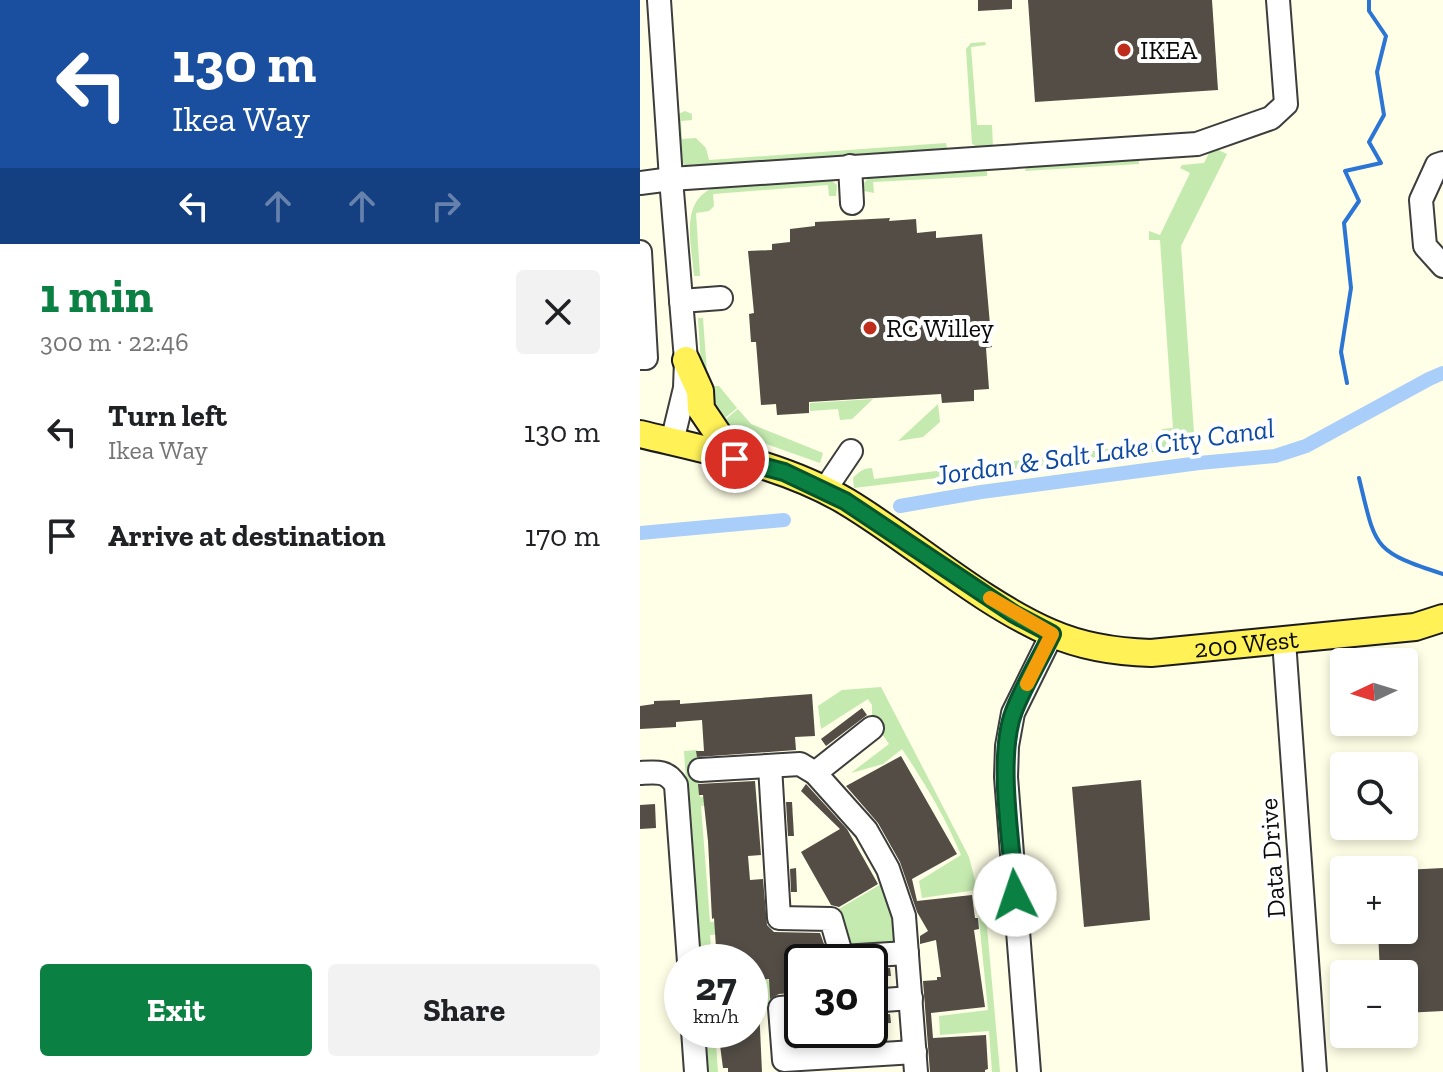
<!DOCTYPE html>
<meta charset="utf-8">
<style>
:root{--surface:#fff;--page:#f2f2f2;--text:#202124;--muted:#757577;--accent:#0b8043}
body{margin:0;font-family:"Zilla Slab",serif;background:var(--page);color:var(--text);height:100vh;display:flex;flex-direction:column;font-size:30px;white-space:nowrap}
*{box-sizing:border-box;margin:0}
p{font-size:26px;color:var(--muted)}
.icon{flex:none;width:44px;height:44px;fill:none;stroke:currentColor;stroke-width:2;stroke-linecap:round;stroke-linejoin:round}
.map{position:relative;flex:1;overflow:hidden}
.panel{display:flex;flex-direction:column;background:var(--surface);width:640px}
.panel>*{flex:none}
.banner{background:#1a4fa0;color:#fff;overflow:hidden}
.needle{width:52px;rotate:266deg}
.fabs{position:absolute;left:690px;top:648px;display:grid;gap:16px}
.fabs a{display:grid;place-items:center;width:88px;height:88px;border-radius:8px;background:var(--surface);box-shadow:0 4px 12px #0003;font-size:40px}
.speed{position:absolute;left:24px;top:944px;display:flex;gap:16px;font-size:40px;font-weight:700;text-align:center}
.speed>*{display:grid;place-content:center;width:104px;height:104px;border-radius:50%;background:var(--surface);box-shadow:0 4px 12px #0003;line-height:1}
.speed small{font-size:20px;font-weight:400}
.speed .limit{border:4px solid #111;border-radius:12px;background:#fff;color:#111}
.pin{position:absolute;display:grid;place-items:center;width:68px;height:68px;color:#fff;margin:-34px;border:4px solid #fff;border-radius:50%;box-shadow:0 2px 8px #0007}
.me{position:absolute;width:88px;margin:-44px;rotate:356deg;stroke-linejoin:round;filter:drop-shadow(0 0 6px #0008)}
.turn{display:flex;align-items:center;gap:28px;height:168px;padding:0 40px;font-size:36px}
.turn .icon{width:104px;height:104px;stroke-width:2.5}
.turn b{display:block;font-size:56px;line-height:68px}
.lanes{display:flex;align-items:center;height:76px;padding:0 40px;background:#0003;justify-content:center;gap:40px;direction:ltr}
.lanes .off{opacity:.35}
.round{display:grid;place-items:center;flex:none;width:84px;height:84px;border-radius:8px;background:var(--page)}
.overview{display:flex;align-items:center;justify-content:space-between;height:136px;padding:0 40px}
h1{font-size:48px;font-weight:700;line-height:60px;color:var(--accent)}
.button{display:flex;gap:16px;margin-top:auto;padding:16px 40px}
.button a{flex:1;height:92px;border-radius:8px;background:var(--accent);color:#fff;font-size:32px;font-weight:700;line-height:92px;text-align:center}
.button a+a{background:var(--page);color:var(--text)}
ul{padding:0;list-style:none}
li{display:flex;align-items:center;gap:24px;height:104px;padding:0 40px}
li div{flex:1}
li b{display:block;font-size:30px}
li em{font-style:normal}
main{display:flex;flex:1;min-height:0}
.map>svg:first-child{display:block}
.green{fill:#c4eaaf}
.lines{fill:none;stroke-linecap:round;stroke-linejoin:round}
.stream{stroke:#2b75d4;stroke-width:4}
.canal{stroke:#a8cef9;stroke-width:14}
.building{fill:#534d46}
.minor-casing{stroke:#3d3d3d;stroke-width:26}
.major-casing{stroke:#1b1b1b;stroke-width:30}
.minor{stroke:#fff;stroke-width:22}
.major{stroke:#fff156;stroke-width:26}
.route-casing{stroke:#07532c;stroke-width:20}
.route{stroke:#0b8043;stroke-width:14}
.slow{stroke:#f59e0b;stroke-width:14}
.poi-dot{fill:#bf2e1c;stroke:#fff;stroke-width:3}
.labels{text-anchor:middle;stroke-width:8;stroke-linejoin:round;paint-order:stroke}
.poi-label{font-size:26px;fill:#0a0a0a;stroke:#fff;text-anchor:start}
.street-label{font-size:26px;fill:#0a0a0a;stroke:#fff}
.water-label{font-size:28px;font-style:italic;fill:#0e49a0;stroke:#fff}
</style>
<main>
<section class="panel">
<div class="banner">
<div class="turn"><svg class="icon" aria-label="left" viewBox="0 0 24 24"><path d="M17 20v-9H6M10 6l-5 5 5 5"/></svg><div><b>130 m</b>Ikea Way</div></div>
<div class="lanes"><svg class="icon" aria-label="left" viewBox="0 0 24 24"><path d="M17 20v-9H6M10 6l-5 5 5 5"/></svg><svg class="icon off" aria-label="ahead" viewBox="0 0 24 24"><path d="M12 20V5M6 11l6-6 6 6"/></svg><svg class="icon off" aria-label="ahead" viewBox="0 0 24 24"><path d="M12 20V5M6 11l6-6 6 6"/></svg><svg class="icon off" aria-label="right" viewBox="0 0 24 24"><path d="M7 20v-9h11M14 6l5 5-5 5"/></svg></div>
</div>
<div class="overview"><div><h1>1 min</h1><p>300 m · 22:46</p></div><a class="round"><svg class="icon" aria-label="close" viewBox="0 0 24 24"><path d="M6 6l12 12M18 6L6 18"/></svg></a></div>
<ul>
<li><svg class="icon" aria-label="left" viewBox="0 0 24 24"><path d="M17 20v-9H6M10 6l-5 5 5 5"/></svg><div><b>Turn left</b><p>Ikea Way</p></div><em>130 m</em></li>
<li><svg class="icon" aria-label="arrive" viewBox="0 0 24 24"><path d="M6 21V4h12l-3 4 3 4H6"/></svg><div><b>Arrive at destination</b></div><em>170 m</em></li>
</ul>
<div class="button"><a>Exit</a><a>Share</a></div>
</section>
<div class="map">
<svg width="803" height="1072" viewBox="0 0 803 1072">
<rect width="100%" height="100%" fill="#fffee6"/>
<!-- green -->
<g class="green">
<path d="M345 42 346 45 331 47 337 125H352L353 147 340 148 332 144 326 49 331 43Z"/>
<path d="M45 111 52 114V120L41 121 42 139 56 138 66 148 69 160 306 143 307 148 45 166 40 158 36 118 38 114Z"/>
<path d="M572 147 587 154 541 246 555 447 214 488 213 478C219 472 223 468 232 468L234 479 523 442 522 429 533 428 520 240H509V231L520 235 550 173 540 168 542 165 564 163Z"/>
<path d="M499 158V164L385 171 387 166Z"/>
<path d="M347 169V176L233 182 234 193 224 191V183L229 177Z"/>
<path d="M191 180 197 185 196 196H189L188 185 73 194 74 206 69 211 56 213 60 276H54C52 246 39 202 73 188Z"/>
<path d="M58 318H63L68 386H79L97 408 79 423 63 394Z"/>
<path d="M233 399 212 419 200 420 198 409 170 411V403Z"/>
<path d="M298 404 300 422 283 437 258 441Z"/>
<path d="M98 409 111 424 183 453 180 463 95 433 80 424Z"/>
<path d="M241 687 329 857 347 927 360 1072H352L349 1031 300 1035 299 1016 348 1010 336 890 282 898 279 881 321 855C305 817 285 783 262 749L243 764 211 773 249 744 232 719V705L228 699 181 729 178 706 202 690Z"/>
<path d="M57 750 60 797 116 793 112 801 61 806 70 922 121 919 122 931 70 935 72 962H58L44 751Z"/>
<path d="M243 883 258 933 253 943 214 948 206 939 192 913Z"/>
<path d="M110 980H129L130 1008 110 1009Z"/>
<path d="M62 1030H75L78 1072H65Z"/>
</g>
<g class="lines">
<!-- stream -->
<g class="stream">
<path d="M707 383 701 352 711 288 704 223 719 201 705 171 741 163 729 142 744 115 737 72 746 36 729 11V0"/>
<path d="M719 478C736 548 732 551 803 574"/>
</g>
<!-- canal -->
<g class="canal">
<path d="M260 506 341 492 559 463 635 456 666 446 789 379 803 373"/>
<path d="M0 533 144 520"/>
</g>
</g>
<!-- building -->
<g class="building">
<path d="M338 0H372V9L338 11Z"/>
<path d="M388 0H572L578 90 395 102Z"/>
<path d="M250 218 249 221 276 219 277 233 296 231V238L342 234 352 347 346 348 349 389 334 390V401L302 403 301 394 169 402V413L137 415 136 404 121 405 116 342H111L109 314 114 313 108 251 132 250V244L150 242V229L175 226V222Z"/>
<path d="M172 694 175 736 155 737 156 750 57 757 56 751H64L62 720 36 722V727L0 729V706L14 704V701L40 700V704Z"/>
<path d="M222 708 227 715 186 746 181 739Z"/>
<path d="M261 756 317 854 272 879 277 901 332 895 335 918H338L339 929 334 930 345 1007 291 1013 293 1038 346 1035 348 1069 345 1070V1072H290L283 981 297 980V977H301L296 940 280 944V936L288 931 277 912 260 862 238 823 206 786Z"/>
<path d="M501 780 510 920 444 927 432 787Z"/>
<path d="M115 781 121 855 108 856 110 880 123 879 127 925 134 932 180 933 184 944 185 962H162V992L139 994 130 999 129 979 110 981V962H77L74 918 72 919 68 841 63 795H59L58 784Z"/>
<path d="M166 784 207 829 238 884 199 907 191 905 161 852 200 829 161 791Z"/>
<path d="M146 802H152L154 836H148Z"/>
<path d="M15 804 16 828 0 829V805Z"/>
<path d="M156 868 157 892H151L150 869Z"/>
<path d="M803 868V1011L764 1013V974H740L738 930H764V870Z"/>
<path d="M250 968 251 976H247V986L230 987V969Z"/>
<path d="M110 1007H119L122 1072H88V1068H83L78 1030H110Z"/>
<path d="M250 1014 251 1023 230 1024V1015Z"/>
<path d="M232 1036V1041L161 1045V1041Z"/>
</g>
<g class="lines">
<!-- minor casing -->
<g class="minor-casing">
<g id="minor">
<path d="M19 0 31 179 557 144 631 118 646 104 638 0"/>
<path d="M803 163 797 165 781 200 785 246 803 266"/>
<path d="M210 166 212 203"/>
<path d="M0 183 31 179 46 360 45 388 32 442"/>
<path d="M0 252 6 358H0"/>
<path d="M41 301 81 298"/>
<path d="M184 491 211 451"/>
<path d="M644 641 675 1072"/>
<path d="M130 766 139 918 191 919 202 957 267 953"/>
<path d="M60 770 160 764 175 773 226 830 248 869 264 916 276 1072"/>
<path d="M0 773C16 772 27 770 36 785L49 962"/>
<path d="M175 773 232 728"/>
<path d="M230 1001 271 998"/>
<path d="M162 1006 140 1008 144 1060 275 1052"/>
<path d="M53 1030 56 1072"/>
<path d="M389 1072 366 777 367 746 373 713 412 634"/>
</g>
</g>
<!-- major casing -->
<g class="major-casing">
<g id="major">
<path d="M46 360 60 391 61 409 95 459"/>
<path id="s1" d="M0 434C70 451 145 465 207 502 275 543 338 601 411 633 443 647 477 652 511 653L775 627 803 618"/>
</g>
</g>
<!-- minor -->
<use href="#minor" class="minor"/>
<!-- major -->
<use href="#major" class="major"/>
</g>
<g class="lines">
<!-- route casing -->
<g class="route-casing">
<path id="route" d="M95 459 144 472 205 501 374 614 412 634C400 659 384 685 374 711 356 758 372 844 375 895"/>
</g>
<!-- route -->
<use href="#route" class="route"/>
<!-- slow -->
<path class="slow" d="M350 598 412 634 387 684"/>
</g>
<!-- markers -->
<g class="poi-dot">
<circle cx="484" cy="50" r="8"/>
<circle cx="230" cy="328" r="8"/>
</g>
<g class="labels">
<!-- poi labels -->
<g class="poi-label">
<text x="500" y="59">IKEA</text>
<text x="246" y="337">RC Willey</text>
</g>
<!-- street labels -->
<g class="street-label">
<text dy="9" stroke="none"><textPath href="#s1" startOffset="660">200 West</textPath></text>
<text transform="translate(632 858) rotate(-94)" y="9">Data Drive</text>
</g>
<!-- water labels -->
<g class="water-label">
<text transform="translate(465 451) rotate(-8)" y="10">Jordan &amp; Salt Lake City Canal</text>
</g>
</g>
</svg>
<div class="fabs">
<a><svg class="needle" viewBox="-14 -14 28 28"><path d="M0-13l5 13h-10z" fill="#e53935"/><path d="M0 13l5-13h-10z" fill="#757577"/></svg></a>
<a><svg class="icon" aria-label="search" viewBox="0 0 24 24"><circle cx="10" cy="10" r="6"/><path d="M15 15l6 6"/></svg></a>
<a>+</a>
<a>−</a>
</div>
<div class="speed"><div>27<small>km/h</small></div><div class="limit">30</div></div>
<div class="pin" style="left:95px;top:459px;background:#d93025"><svg class="icon" aria-label="arrive" viewBox="0 0 24 24"><path d="M6 21V4h12l-3 4 3 4H6"/></svg></div>
<svg class="me" style="left:375px;top:895px" viewBox="-20 -20 40 40"><circle r="19" fill="#fff"/><path d="M0-13L10 11 0 6-10 11z" fill="#0b8043"/></svg>
</div>
</main>
